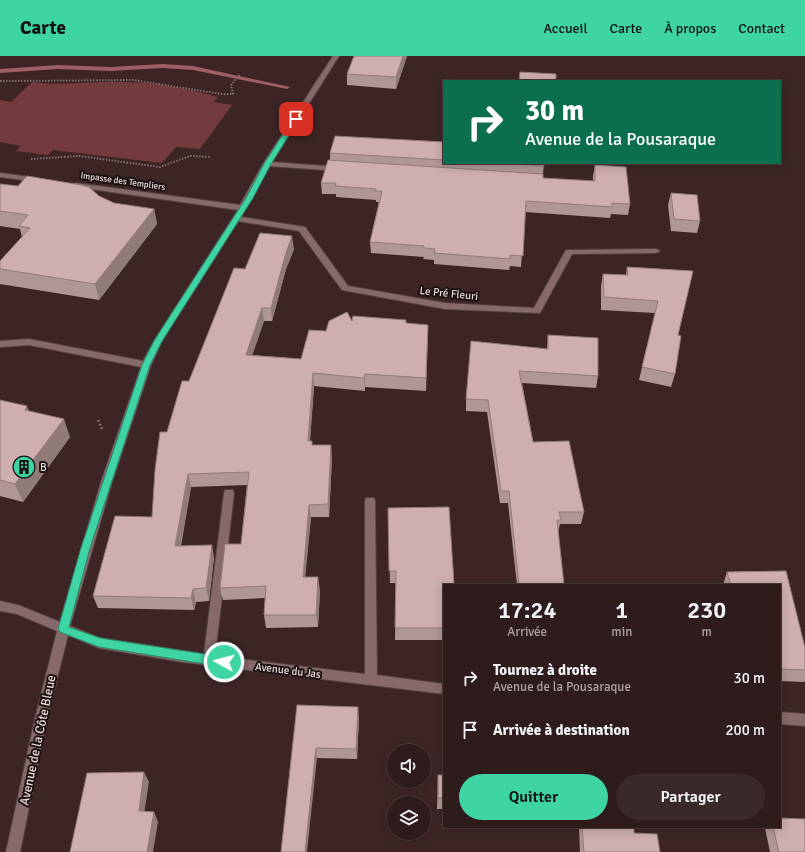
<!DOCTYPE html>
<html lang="fr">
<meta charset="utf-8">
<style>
:root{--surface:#2e1c1c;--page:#3a2929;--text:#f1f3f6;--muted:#a7a1a3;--line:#493a3b;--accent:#3ed4a3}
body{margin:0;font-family:Signika,sans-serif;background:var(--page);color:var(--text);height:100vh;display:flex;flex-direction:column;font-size:15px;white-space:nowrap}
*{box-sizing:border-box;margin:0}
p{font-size:13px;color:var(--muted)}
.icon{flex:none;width:22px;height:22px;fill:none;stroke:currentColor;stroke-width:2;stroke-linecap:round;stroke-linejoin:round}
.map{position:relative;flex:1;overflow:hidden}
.details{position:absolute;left:443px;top:528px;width:338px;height:244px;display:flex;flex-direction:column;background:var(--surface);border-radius:0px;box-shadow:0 2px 10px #0003,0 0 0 1px var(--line)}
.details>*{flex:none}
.hud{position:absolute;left:443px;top:24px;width:338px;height:84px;border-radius:0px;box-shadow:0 2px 10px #0003,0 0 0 1px var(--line);background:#0b6e4f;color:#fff;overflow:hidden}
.fabs{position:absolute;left:387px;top:688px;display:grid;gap:8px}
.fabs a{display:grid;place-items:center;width:44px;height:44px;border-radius:50%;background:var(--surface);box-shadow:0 2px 10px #0003,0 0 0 1px var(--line);font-size:20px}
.pin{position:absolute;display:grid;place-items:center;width:34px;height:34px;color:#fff;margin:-17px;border-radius:8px;box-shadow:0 2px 6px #0006}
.me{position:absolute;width:44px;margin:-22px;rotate:277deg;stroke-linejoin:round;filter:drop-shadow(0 0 3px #0008)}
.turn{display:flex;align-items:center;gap:14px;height:84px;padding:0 16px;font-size:18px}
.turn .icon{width:52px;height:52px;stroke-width:2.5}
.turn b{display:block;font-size:28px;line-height:34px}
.eta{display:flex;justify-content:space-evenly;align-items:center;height:68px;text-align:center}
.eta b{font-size:24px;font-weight:600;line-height:28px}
.cta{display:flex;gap:8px;margin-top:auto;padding:8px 16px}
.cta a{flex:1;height:46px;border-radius:24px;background:var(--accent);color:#111;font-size:16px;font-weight:600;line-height:46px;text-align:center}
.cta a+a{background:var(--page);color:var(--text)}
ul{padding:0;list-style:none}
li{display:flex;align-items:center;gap:12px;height:52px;padding:0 16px}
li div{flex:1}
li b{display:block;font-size:15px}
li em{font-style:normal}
header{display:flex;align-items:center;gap:24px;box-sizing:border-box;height:56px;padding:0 20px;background:var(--accent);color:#111}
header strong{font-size:19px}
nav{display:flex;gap:22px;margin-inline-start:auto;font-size:14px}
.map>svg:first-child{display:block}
.green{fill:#743b3f}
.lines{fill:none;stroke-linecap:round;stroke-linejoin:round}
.stream{fill:#9e5e66;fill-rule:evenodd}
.minor-casing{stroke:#564143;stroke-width:2}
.path-far1{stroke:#846e6f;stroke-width:2;stroke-dasharray:1.5 1.5;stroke-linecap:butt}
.path{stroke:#846e6f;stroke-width:2.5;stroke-dasharray:2 2;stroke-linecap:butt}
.minor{fill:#86696a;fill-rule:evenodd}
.wall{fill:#b19696}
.shaded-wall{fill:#907a7a}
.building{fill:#ceaeaf;stroke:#907a7a}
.route{fill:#3ed4a3;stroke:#288a6a}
.labels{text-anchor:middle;stroke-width:4;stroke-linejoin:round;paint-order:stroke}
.far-street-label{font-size:9px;fill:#e7d6d7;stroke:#1d1212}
.street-label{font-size:11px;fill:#e7d6d7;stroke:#1d1212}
.poi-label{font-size:11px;fill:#e7d6d7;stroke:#1d1212;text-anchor:start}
.near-street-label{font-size:13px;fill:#e7d6d7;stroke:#1d1212}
</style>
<header>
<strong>Carte</strong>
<nav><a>Accueil</a><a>Carte</a><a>À propos</a><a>Contact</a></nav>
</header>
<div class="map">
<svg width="805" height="796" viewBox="0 0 805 796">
<rect width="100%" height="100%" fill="#3d2526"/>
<!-- green -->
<path class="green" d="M32 26C63 31 95 24 127 26 157 27 189 33 218 41L214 46 232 49 200 93 176 91 162 107 53 94 48 99 16 95 21 90 0 86V44L11 46Z"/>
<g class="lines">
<!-- stream -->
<path class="stream" d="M163 8 193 10 290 31 287 33 193 14 163 12 110 15 58 13 0 17V13L58 9 110 11Z"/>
<!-- minor casing -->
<g class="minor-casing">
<g id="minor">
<path d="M333 0H339L272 106 339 111 343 113 339 115 269 110 241 161 305 171 348 230 445 247 534 252 566 194 656 193 660 195 656 197 572 198 540 257 445 253 342 234 299 175 238 165 162 285 151 309 112 426 70 570 100 582 204 598 224 437 225 434H233L234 437 215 600 365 618V445L366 442H374L375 445 377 619 444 628V638L182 606 99 592 68 579 46 667 20 796H6L34 667 57 575 17 558 0 555V545L18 549 60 566 101 426 141 311 29 289 0 291V285L29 283 143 305 154 285 238 154 76 131 72 129 76 127 240 149 263 108Z"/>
<path d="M0 117 38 122 42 124 38 126 0 121Z"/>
<path d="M780 656 805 658V670L780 668Z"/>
</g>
</g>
<!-- path-far1 -->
<g class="path-far1">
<path d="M0 25 133 24 221 38H233L231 29 240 18"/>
<path d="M31 103 79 100 160 111 190 100 211 101"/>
</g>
<!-- path -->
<path class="path" d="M98 364 102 373"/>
<!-- minor -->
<use href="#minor" class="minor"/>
</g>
<!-- wall -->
<g class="wall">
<path d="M407 0 396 33 347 29V18Z"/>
<path d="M444 86V107H544L543 118V122L593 125V120L595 109 630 148 628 159 611 158 610 162 525 156 521 211 510 210 509 214 434 208V204L423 203 424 201 371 197 370 186 379 146H376V144L336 141V138H322L321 127 330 105V97Z"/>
<path d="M0 128 99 140 114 147 154 153 157 168 99 244 0 228V205L22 181 20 173 0 170Z"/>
<path d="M671 137 700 165 697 177 671 175 668 149Z"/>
<path d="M294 193 286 213 272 265H264L252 299 301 303 326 275 352 265 406 264V267L428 269 426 335 365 331V335L314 330 310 385H312V389L332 402 329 461H311L305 521 320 534 318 571 266 572 264 559 265 542 223 544 220 532 241 488 247 429 191 431 181 490 214 501 209 545 196 546 194 554 98 552 93 540 152 461 167 376 189 325 245 213Z"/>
<path d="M627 211 693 215 678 279 675 318 671 331 639 324 655 257 601 254V230L603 218 626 219Z"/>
<path d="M548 279 598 320 596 332 522 327 533 386 584 456 581 468H560L558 476 564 529H517L508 447H500L487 356 466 355V343L547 293Z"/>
<path d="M0 344 29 355 70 381 23 446 0 440Z"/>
<path d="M388 452 444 529V584H395L396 527H390Z"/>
<path d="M786 515 805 592V625L804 626 780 625V529H723L727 516Z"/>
<path d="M297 649 359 661 357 703 317 702Z"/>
<path d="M438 719H444V753H437Z"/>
<path d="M579 771H634V777L660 796H580Z"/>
<path d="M765 771H780L805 796H770L765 772Z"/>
</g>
<!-- shaded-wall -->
<g class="shaded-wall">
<path d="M403 0H407L396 33V21Z"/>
<path d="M154 153 157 168 99 244 95 228Z"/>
<path d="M292 180 294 193 286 213 272 265 271 252 285 200Z"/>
<path d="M262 252 264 265 248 312 246 299Z"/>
<path d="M313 317 314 330 309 398 308 385Z"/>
<path d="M365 318V335L364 322Z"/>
<path d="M27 350 34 368 25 354Z"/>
<path d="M64 363 70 381 23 446 15 428Z"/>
<path d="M331 389 332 402 329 461 328 448Z"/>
<path d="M188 418 191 431 178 502 175 490Z"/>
<path d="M309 449 311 461 304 533 303 521Z"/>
<path d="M212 489 214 501 209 545 206 532Z"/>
<path d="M318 521 320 534 318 571 316 559Z"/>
<path d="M193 533 196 546 194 554 191 542Z"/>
<path d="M358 651 359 661 357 703 356 693Z"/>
<path d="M316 692 317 702 307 796H305Z"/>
<path d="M144 716 149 726 143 765 139 755Z"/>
<path d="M154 756 158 766 153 796H147Z"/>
</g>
<!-- building -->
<g class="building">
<path d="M354 0H403L396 21 347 18Z"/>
<path d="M520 16 556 18V25H519Z"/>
<path d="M335 80 444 86V104L330 97Z"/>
<path d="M328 104 543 118V122L595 125V109L626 111 630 148 612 147V151L526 145 523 200 510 199V203L434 197 435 193 424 192V190L370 186 382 135H375L376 133 335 130 336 127H321Z"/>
<path d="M497 107H544V110Z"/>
<path d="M27 120 81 129 89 131 99 140 114 147 154 153 95 228 0 213V205L30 172 19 170 28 159 0 155V128L18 130Z"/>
<path d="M671 137 697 139 700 165 674 163Z"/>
<path d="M260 177 292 180 285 200 271 252H262L246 299 301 303 309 274 326 275 329 265 347 256 352 265 353 260 406 264V267L428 269 426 322 365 318 364 322 313 317 308 385H312V389H331L328 448 309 449 303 521H318L316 559H264L266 530 220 532 225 488H241L249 416 188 418 175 490 212 489 206 532 193 533 191 542 93 540 115 460 152 461 155 414 160 376H167L182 325H189L234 212 245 213Z"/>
<path d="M627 211 693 215 678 279 681 280 675 318 642 311 658 245 604 241 603 218 628 219Z"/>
<path d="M548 279 598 282V320L519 315 533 386 569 385 584 456H559L561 464H557L564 529H519L509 435H501L488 344 466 343 471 285 548 293Z"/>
<path d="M0 344 27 350 25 354 64 363 15 428 0 424Z"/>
<path d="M449 451 454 528H470V529H444V572H395L396 515H389L388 452Z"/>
<path d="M786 515 805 592V614L780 613V529H731L727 516Z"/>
<path d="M297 649 358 651 356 693 316 692 305 796H281Z"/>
<path d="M144 716 139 755 154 756 147 796H70L87 717Z"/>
<rect x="438" y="719" width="6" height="23"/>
<path d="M780 762 805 763V796H779L773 771H780Z"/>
<path d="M582 771H634V777L657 778 660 796H584Z"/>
</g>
<!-- route -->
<path class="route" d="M294 61 299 63 271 108 253 142 162 285 150 309 90 492 69 571 100 582 224 601 228 603 229 606 228 610 224 611 99 591 60 576 58 573 81 492 142 309 154 285 246 142 264 108Z"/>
<!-- icons -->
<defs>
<g id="building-disc" transform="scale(1.15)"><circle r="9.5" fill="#3ed4a3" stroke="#1d1212"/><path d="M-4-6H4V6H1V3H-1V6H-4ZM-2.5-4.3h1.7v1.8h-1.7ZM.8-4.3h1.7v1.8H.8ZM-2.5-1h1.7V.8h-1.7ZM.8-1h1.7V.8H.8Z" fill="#111"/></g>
</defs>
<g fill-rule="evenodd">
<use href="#building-disc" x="24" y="411"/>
</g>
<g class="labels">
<!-- far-street labels -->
<g class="far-street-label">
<text transform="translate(123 125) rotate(8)" y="3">Impasse des Templiers</text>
</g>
<!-- street labels -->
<g class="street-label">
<text transform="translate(449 237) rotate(6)" y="4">Le Pré Fleuri</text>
<text transform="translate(288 614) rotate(7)" y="4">Avenue du Jas</text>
</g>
<!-- poi labels -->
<g class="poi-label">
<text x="40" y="415">B</text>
</g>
<!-- near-street labels -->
<g class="near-street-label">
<text transform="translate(37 684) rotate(-78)" y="5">Avenue de la Côte Bleue</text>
</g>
</g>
</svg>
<div class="fabs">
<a><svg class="icon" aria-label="sound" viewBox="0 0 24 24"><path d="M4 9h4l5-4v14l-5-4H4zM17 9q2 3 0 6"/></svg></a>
<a><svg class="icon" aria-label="layers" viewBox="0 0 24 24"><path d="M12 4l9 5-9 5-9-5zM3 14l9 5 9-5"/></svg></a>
</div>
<div class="pin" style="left:296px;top:63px;background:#d93025"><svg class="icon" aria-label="arrive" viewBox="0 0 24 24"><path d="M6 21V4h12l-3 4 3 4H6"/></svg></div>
<svg class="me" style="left:224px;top:606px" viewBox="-20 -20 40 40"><circle r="17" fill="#3ed4a3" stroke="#fff" stroke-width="3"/><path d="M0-11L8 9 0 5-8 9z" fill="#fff"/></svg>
<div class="hud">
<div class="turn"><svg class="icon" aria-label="right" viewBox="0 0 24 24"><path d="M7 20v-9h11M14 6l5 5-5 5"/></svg><div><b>30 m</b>Avenue de la Pousaraque</div></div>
</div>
<section class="details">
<div class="eta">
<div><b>17:24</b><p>Arrivée</p></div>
<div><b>1</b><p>min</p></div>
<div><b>230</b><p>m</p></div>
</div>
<ul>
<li><svg class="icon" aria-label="right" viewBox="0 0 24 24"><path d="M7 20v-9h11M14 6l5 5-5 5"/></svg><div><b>Tournez à droite</b><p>Avenue de la Pousaraque</p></div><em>30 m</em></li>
<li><svg class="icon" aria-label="arrive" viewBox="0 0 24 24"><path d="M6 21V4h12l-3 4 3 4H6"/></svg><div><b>Arrivée à destination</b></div><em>200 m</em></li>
</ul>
<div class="cta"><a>Quitter</a><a>Partager</a></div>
</section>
</div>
